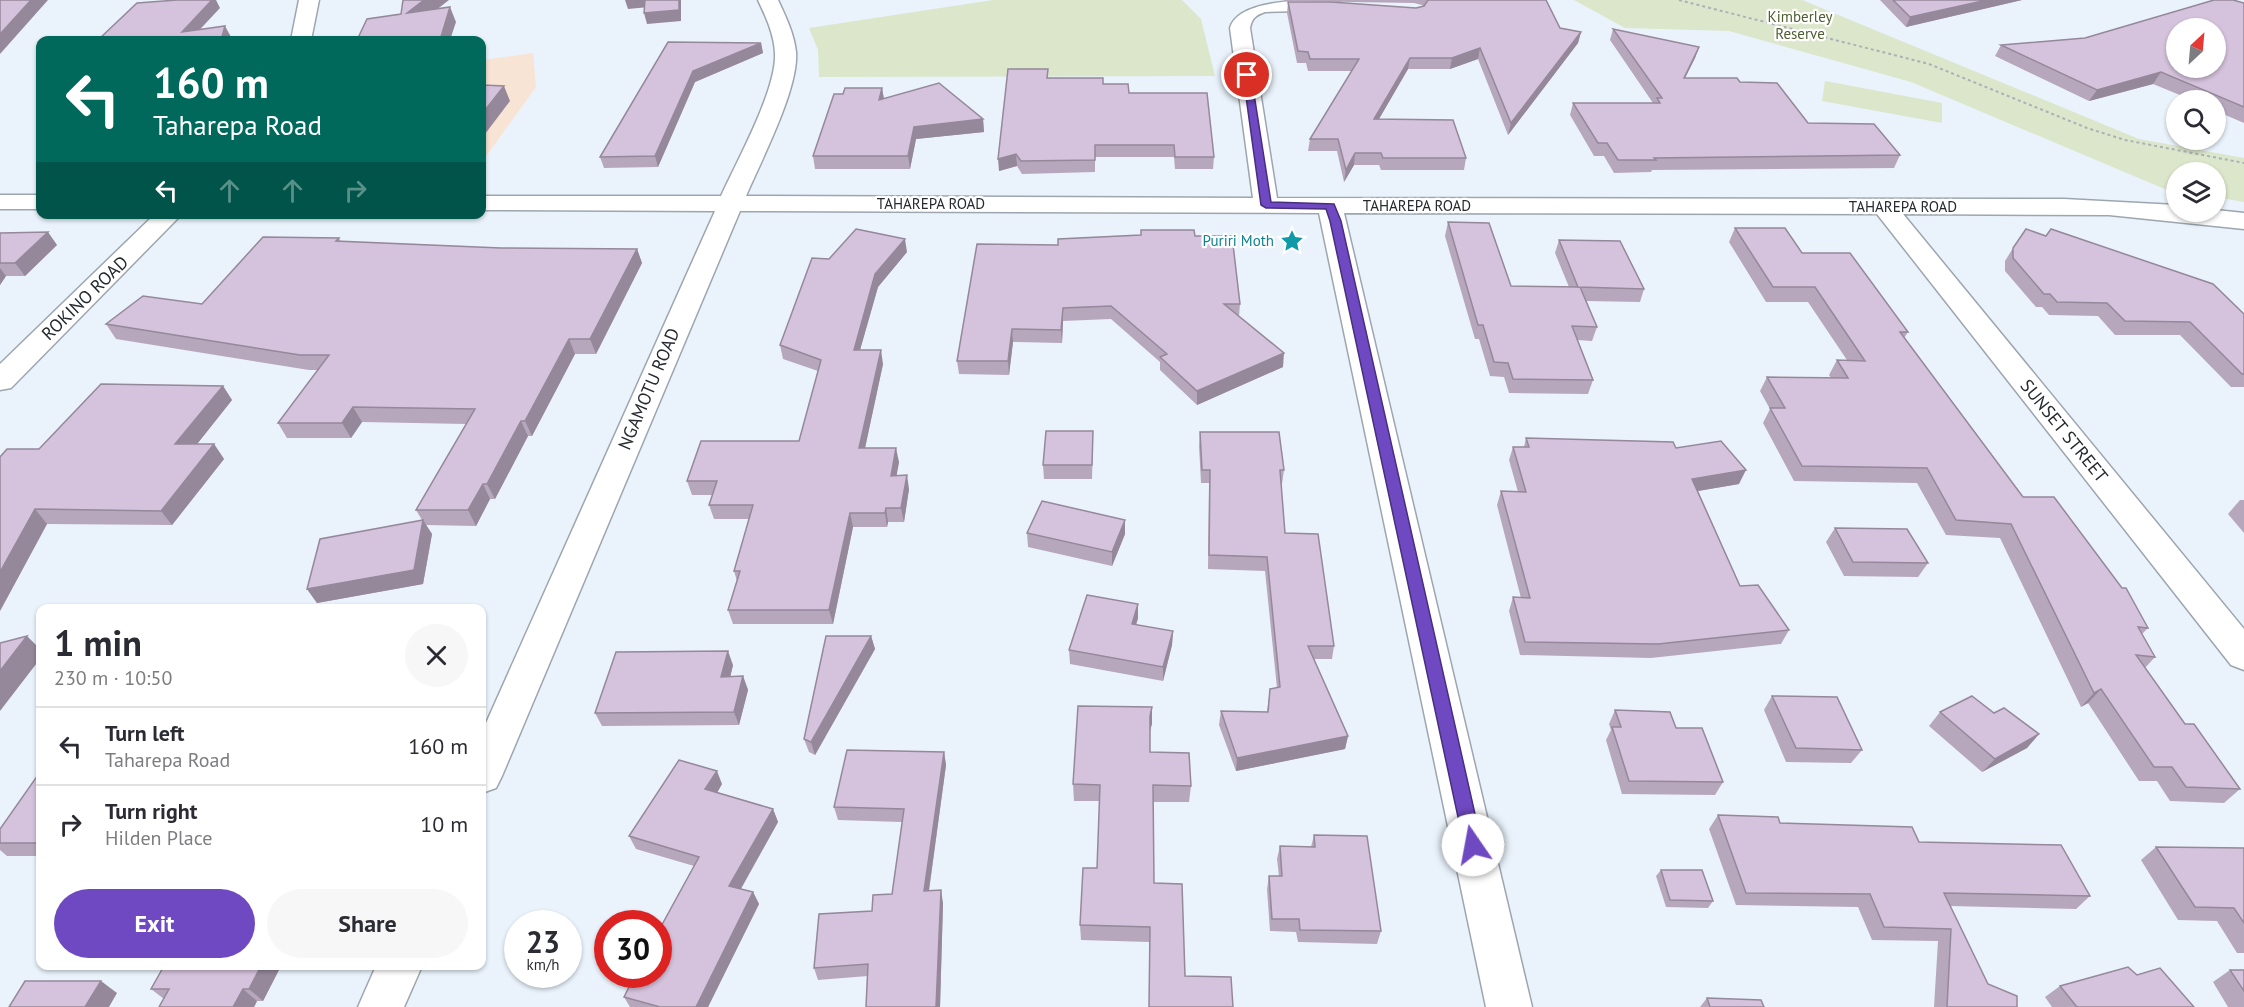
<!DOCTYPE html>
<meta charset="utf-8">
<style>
:root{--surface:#fff;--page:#f7f7f7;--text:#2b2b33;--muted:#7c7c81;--line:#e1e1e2;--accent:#6f49c2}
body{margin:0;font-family:"PT Sans",sans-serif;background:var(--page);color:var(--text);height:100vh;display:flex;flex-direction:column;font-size:22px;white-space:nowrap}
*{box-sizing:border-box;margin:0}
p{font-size:20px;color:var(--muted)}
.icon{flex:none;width:33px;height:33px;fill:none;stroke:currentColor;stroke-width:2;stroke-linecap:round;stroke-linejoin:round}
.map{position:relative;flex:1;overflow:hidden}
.drawer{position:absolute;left:36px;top:604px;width:450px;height:366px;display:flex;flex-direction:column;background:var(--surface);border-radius:12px;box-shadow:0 2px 4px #0004}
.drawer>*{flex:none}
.banner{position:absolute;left:36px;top:36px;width:450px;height:183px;border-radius:12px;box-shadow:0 2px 4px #0004;background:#00695c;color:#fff;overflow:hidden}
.needle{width:39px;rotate:26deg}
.buttons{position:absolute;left:2166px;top:18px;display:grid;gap:12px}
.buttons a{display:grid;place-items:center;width:60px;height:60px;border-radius:50%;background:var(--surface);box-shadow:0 2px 4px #0004;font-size:30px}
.speed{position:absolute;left:504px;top:910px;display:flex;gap:12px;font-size:30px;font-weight:700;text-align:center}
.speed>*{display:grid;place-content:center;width:78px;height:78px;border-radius:50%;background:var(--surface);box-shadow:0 2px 4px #0004;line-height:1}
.speed small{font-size:15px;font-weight:400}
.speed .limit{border:9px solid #d22;background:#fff;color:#111}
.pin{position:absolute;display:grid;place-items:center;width:51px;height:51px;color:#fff;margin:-26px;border:3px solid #fff;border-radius:50%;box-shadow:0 2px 6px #0007}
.me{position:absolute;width:66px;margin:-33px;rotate:348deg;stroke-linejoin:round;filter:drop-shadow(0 0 4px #0008)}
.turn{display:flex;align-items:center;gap:21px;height:126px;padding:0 18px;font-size:27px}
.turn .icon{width:78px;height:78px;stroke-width:2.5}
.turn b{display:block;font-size:42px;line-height:51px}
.lanes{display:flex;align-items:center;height:57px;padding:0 18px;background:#0003;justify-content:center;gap:30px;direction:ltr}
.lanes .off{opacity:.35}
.round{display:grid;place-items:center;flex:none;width:63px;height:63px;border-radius:32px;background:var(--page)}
.summary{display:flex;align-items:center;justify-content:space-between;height:102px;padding:0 18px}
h1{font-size:36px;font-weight:700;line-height:45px}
.primary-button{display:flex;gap:12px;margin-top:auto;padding:12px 18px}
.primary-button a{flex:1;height:69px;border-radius:36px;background:var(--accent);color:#fff;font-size:24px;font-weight:700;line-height:69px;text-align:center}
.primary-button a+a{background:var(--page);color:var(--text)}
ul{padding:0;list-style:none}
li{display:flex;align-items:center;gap:18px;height:78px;padding:0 18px;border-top:2px solid var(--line)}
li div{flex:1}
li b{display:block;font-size:22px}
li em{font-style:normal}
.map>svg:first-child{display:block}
.commercial{fill:#f8e4d4}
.green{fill:#dbe6ca}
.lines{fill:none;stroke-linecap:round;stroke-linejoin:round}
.minor-casing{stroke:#9da6ae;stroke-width:3}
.path{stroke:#aab1b9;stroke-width:2;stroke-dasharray:3 3;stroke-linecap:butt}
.minor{fill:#fff;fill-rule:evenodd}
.wall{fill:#b7a7bd}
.shaded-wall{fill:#95889a}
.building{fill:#d5c2dc;stroke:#95889a;stroke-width:1.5;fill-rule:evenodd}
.route{fill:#6f49c2;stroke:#482f7e;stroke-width:1.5}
.labels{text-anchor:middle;stroke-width:4.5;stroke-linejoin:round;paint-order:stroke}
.far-park-label{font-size:15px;fill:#4e5e30;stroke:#fff}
.far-street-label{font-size:15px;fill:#26292d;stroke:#fff}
.far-culture-label{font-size:15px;fill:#0d838f;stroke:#fff;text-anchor:end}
.street-label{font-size:18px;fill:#26292d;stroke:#fff}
</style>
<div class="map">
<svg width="2244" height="1007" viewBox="0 0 2244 1007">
<rect width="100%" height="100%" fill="#eaf3fc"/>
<!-- commercial -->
<path class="commercial" d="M533 53 536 87 482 162V60Z"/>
<!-- green -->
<g class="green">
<path d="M993 0H1182L1201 19 1215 76 819 77 818 50 809 28Z"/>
<path d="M1574 0H1802L2139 139 2244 158V202L2216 197V172H2176V191L2167 190 1911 82 1729 31 1625 28Z"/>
<path d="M1825 81 1942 103V123L1822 101Z"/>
</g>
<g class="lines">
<!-- minor casing -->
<g class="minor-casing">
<g id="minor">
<path d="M299 0H319L311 40H291Z"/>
<path d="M758 0H778C786 17 794 34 796 52 799 88 761 161 746 196L1253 198 1230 28C1238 0 1300 0 1330 0L1339 2 1342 6 1339 10 1265 12C1256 15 1252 18 1250 28L1277 198 2064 199 2176 205V212H2216V210L2244 213V229L2109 215 1903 214 2244 629V670L2231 665 1877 214 1344 213 1532 1007H1486L1319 213 740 211 502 776 496 788 482 793V732L715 211 482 210V196H721C737 161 777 89 775 53 774 34 766 17 758 0Z"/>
<rect x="0" y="195" width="40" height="14"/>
<path d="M155 214H182L11 388 0 390V364Z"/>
<path d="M376 966H422L404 1007H358Z"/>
</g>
</g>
<!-- path -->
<path class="path" d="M1679 0 1929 64 2087 128 2125 140 2244 163"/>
<!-- minor -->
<use href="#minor" class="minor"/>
</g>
<!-- wall -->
<g class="wall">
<path d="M1284 0H1546L1560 28 1581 32 1578 43 1508 135 1478 59 1450 69H1408L1379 119 1466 158 1464 170H1381L1379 165H1354L1344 182 1337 151H1308L1310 139 1352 71H1308L1306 63H1297L1287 13 1288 2 1416 8 1423 6 1422 5 1414 3 1284 1Z"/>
<path d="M1880 0H2022L1906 27Z"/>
<path d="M2244 3V123L2216 111V100H2192L2153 84 2089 101 1995 56 2001 45 2085 38Z"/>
<path d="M1613 29 1699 47 1695 58 1685 78 1740 82 1808 123 1900 155 1894 168 1652 170 1651 172 1614 173 1604 156H1594L1570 115 1573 103H1653L1610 40Z"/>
<path d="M668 42 761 43 763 53 695 82 658 167 604 168 600 157Z"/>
<path d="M1048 78 1103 84 1129 93 1214 157 1213 169H1175L1174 157H1095V172L1022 174 1017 166 999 171Z"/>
<path d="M882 88 884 99 983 119 984 132 916 139 910 169H815L813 156 843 94Z"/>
<path d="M1448 222 1511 286 1569 287 1555 253 1559 240 1644 289 1640 302 1586 301 1597 327 1592 341 1577 340 1593 380 1588 394 1509 393 1504 377 1490 376 1479 339H1475L1445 236Z"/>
<path d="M1735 228 1802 253 1908 332 1904 338 2023 497 2148 628 2142 634 2155 657 2145 668 2185 724 2240 789 2224 803 2170 801 2157 781H2139L2088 703 2081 707 2000 538 1946 535 1917 483 1794 481 1763 423 1770 409 1760 391 1767 377 1831 378 1829 375 1837 360H1847L1808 302H1766L1729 242Z"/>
<path d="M0 233 57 245 25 276H6L0 285Z"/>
<path d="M1195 236 1240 304 1239 316 1283 367 1197 405 1160 370V362L1111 319 1063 321 1062 343 1013 342 1009 375 959 374 957 361 1058 245Z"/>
<path d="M339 238 341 242 501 248 637 249 642 263 596 354H575L532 436H528L495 499H490L476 526 426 525 432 534 423 584 317 603 307 589 422 520 416 510 466 424 362 422 351 438H287L278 423 318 370H309L116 339 106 324 202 304Z"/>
<path d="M2013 248 2244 314V387H2231L2180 335H2115L2098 316 2049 315 2042 307H2036L2005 271V261Z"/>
<path d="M907 252 878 287 860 350 883 364 865 448 899 462 896 476 909 489 904 522H888L887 527H853L833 624H733L728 610 737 581 734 571 749 519H714L709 505 713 495H692L687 481 799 441 818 371 783 359 780 345 829 259Z"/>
<path d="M223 386 232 400 197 444H214L224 459 172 525 47 524 0 611 39 449Z"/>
<path d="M1200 432 1284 470 1282 484H1281L1285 533 1334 646 1332 659H1314L1348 736 1345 749 1236 771 1219 725 1221 711 1267 712 1270 689 1277 688 1265 571 1208 569 1209 483H1201L1199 446Z"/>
<path d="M1526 438 1676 448 1739 484 1698 491 1740 586 1789 630 1781 644 1651 658 1520 655 1509 611 1513 597 1521 598 1497 505 1501 491 1518 492 1509 460 1513 447H1524Z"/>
<path d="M1093 446 1092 479H1044L1043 465Z"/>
<path d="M2240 500H2244V533L2228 514Z"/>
<path d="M1125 520V534L1112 566 1028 547 1027 533Z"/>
<path d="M1835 528 1928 563 1918 577 1844 576 1826 542Z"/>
<path d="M1138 604V618L1136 625 1173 631 1172 645 1163 681 1070 664 1069 650Z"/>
<path d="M871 636 875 649 815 755 809 752 804 739Z"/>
<path d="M733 665 730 677 743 676 748 690 739 725 602 726 595 713Z"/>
<path d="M1772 696 1862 750 1851 763 1786 762 1764 710Z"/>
<path d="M1615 710 1676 728 1723 782 1715 795 1622 794 1606 740 1611 730 1609 724Z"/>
<path d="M1940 712 1994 713 2039 734 2027 748 1982 772 1929 726Z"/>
<path d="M1152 724 1150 731V752L1191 786 1189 802H1153L1154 883 1185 976 1233 1007H1149V942L1081 940 1080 925 1097 868 1100 801H1074L1073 784Z"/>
<path d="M944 752 946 765 929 891 943 903 940 1007H866L868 976 818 980 814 968 872 911 892 894 902 822 838 820 834 807Z"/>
<path d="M40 772V856H7L0 850V843Z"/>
<path d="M722 784 717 793 773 809 778 822 741 889 753 892 759 904 708 1007H630L624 997 694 866 636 849 629 836Z"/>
<path d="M1718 815 1919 842 2090 896 2076 909 1950 906 1988 984 2017 1007H1934L1938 941 1872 940 1858 907 1736 905 1709 829Z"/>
<path d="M1314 835 1381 931 1377 944 1298 942 1296 932 1270 931 1267 889 1269 876H1279L1277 859 1280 846 1311 847Z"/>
<path d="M2156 847 2244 848V953H2237L2217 921 2178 920 2141 860Z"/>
<path d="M1661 870 1713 901 1708 908 1666 907 1656 876Z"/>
<path d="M164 966H281L263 1001H257L254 1007H159L164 999 151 989Z"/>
<path d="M2230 970H2244V1007H2228L2213 982Z"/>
<path d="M2137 975 2194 1007H2052L2045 997 2060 986Z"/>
<path d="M1707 998 1764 1007H1700Z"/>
</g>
<!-- shaded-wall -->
<g class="shaded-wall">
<path d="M31 0H48L0 54V34Z"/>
<path d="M212 0H216L220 8 190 40 182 32Z"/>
<path d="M424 0H449L413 28 407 13Z"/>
<path d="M625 0H647L649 7 628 9Z"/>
<path d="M679 0H681V21L647 24 644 13Z"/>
<path d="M1987 0H2022L1906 27 1910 17Z"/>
<path d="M450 7 456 22 450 40H440Z"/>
<path d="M225 26 231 37 230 40H221Z"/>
<path d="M1581 32 1578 43 1508 135 1511 123Z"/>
<path d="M761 43 763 53 695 82 658 167 655 156 693 71Z"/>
<path d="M1699 47 1695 58 1679 90 1684 78Z"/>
<path d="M1480 48 1478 59 1450 69 1452 58Z"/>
<path d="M1410 58 1408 69 1372 131 1374 119Z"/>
<path d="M2161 72 2153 84 2089 101 2097 90Z"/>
<path d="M504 86 510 101 482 138V114Z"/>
<path d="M882 88 884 100H879Z"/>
<path d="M983 119 984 132 916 139 910 169 908 156 914 127Z"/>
<path d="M1355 153 1354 165 1344 182 1346 170Z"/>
<path d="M1016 154 1017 166 999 171 998 159Z"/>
<path d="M48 232 57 245 25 276 15 263Z"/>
<path d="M905 239 907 252 878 287 856 364 854 350 875 274Z"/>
<path d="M637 249 642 263 596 354 590 339Z"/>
<path d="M0 268 6 276 0 285Z"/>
<path d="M1063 308V321L1062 343 1061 330Z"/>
<path d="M1012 329 1013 342 1009 375 1008 361Z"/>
<path d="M569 339 575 354 532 436 525 421Z"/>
<path d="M881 350 883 364 862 462 859 448Z"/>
<path d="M1284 353 1283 367 1197 405V391Z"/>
<path d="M223 386 232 400 186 458 175 444Z"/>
<path d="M353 407 362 422 351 438 342 423Z"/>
<path d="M521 421 528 436 495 499 487 484Z"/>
<path d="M214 444 224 459 172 525 161 511Z"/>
<path d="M896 448 899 462 894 490 891 476Z"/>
<path d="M1746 470 1739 484 1686 493 1692 479Z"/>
<path d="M907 475 909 489 904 522 901 508Z"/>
<path d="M483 484 490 499 476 526 468 510Z"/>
<path d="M886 508 888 522 887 527 885 513Z"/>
<path d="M35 509 47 524 0 611V572Z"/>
<path d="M850 513 853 527 833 624 829 610Z"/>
<path d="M423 520 432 534 423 584 317 603 307 589Z"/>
<path d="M1125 520V534L1112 566V552Z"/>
<path d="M1138 604V618L1132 638V624Z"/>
<path d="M1173 631 1172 645 1163 681V667Z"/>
<path d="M27 636 40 649V659L0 711V671Z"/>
<path d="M871 636 875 649 815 755 811 742Z"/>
<path d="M728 651 733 665 727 691 721 677Z"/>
<path d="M743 676 748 690 739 725 734 712Z"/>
<path d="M2101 689 2088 703 2081 707 2094 693Z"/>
<path d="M1152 707V724L1149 733 1150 716Z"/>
<path d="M2039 734 2027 748 1982 772 1995 759Z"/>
<path d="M1348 736 1345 749 1236 771 1237 758Z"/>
<path d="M944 752 946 765 927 904 924 891Z"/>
<path d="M717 771 722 784 711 803 705 789Z"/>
<path d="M773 809 778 822 735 899 729 886Z"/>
<path d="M941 890 943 903 940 1007H936Z"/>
<path d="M753 892 759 904 708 1007H696Z"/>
<path d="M261 966H281L263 1001 249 989Z"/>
<path d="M101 981 117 993 109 1007H85Z"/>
<path d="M243 989 257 1001 254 1007H233Z"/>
</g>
<!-- building -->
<g class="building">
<path d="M0 0H31L0 34Z"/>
<path d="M177 0H212L182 32 225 26 221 40H98L137 3Z"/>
<path d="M403 0H424L407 13 450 7 440 40H357L367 19 401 14Z"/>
<path d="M645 0H679V10L644 13Z"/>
<path d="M1428 0H1546L1560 28 1581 32 1511 123 1480 48 1452 58H1410L1374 119 1453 120 1466 158H1383L1381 153H1355L1346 170 1338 139H1310L1359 59H1310L1308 52 1298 51 1288 2H1331L1416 8 1424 6Z"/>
<path d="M1893 0H1987L1910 17Z"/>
<path d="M2214 0H2233L2244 3V107L2161 72 2097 90 2001 45 2085 38ZM2176 28H2216V68H2176Z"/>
<path d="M1613 29 1699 47 1684 78H1737L1740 82 1777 83 1808 123 1874 124 1900 155 1654 158 1656 160H1618L1607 143H1598L1573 103H1660L1657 98H1662Z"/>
<path d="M668 42 761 43 693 71 655 156 600 157Z"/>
<path d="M1008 69H1048L1047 78H1103V84H1128L1129 93H1207L1214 157H1175L1174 145H1095V160L1021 161 1016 154 998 159Z"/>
<path d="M939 83 983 119 914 127 908 156H813L834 94H843L845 88H882L879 100Z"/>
<path d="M482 85 504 86 482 114Z"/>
<path d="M1448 222 1489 223 1511 286 1580 287 1597 327 1572 326 1593 380 1513 379 1508 363 1494 362 1483 325H1478Z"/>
<path d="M1735 228H1785L1802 253H1850L1908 332H1900L2023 497H2054L2122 588H2126L2148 628 2138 627 2155 657 2136 655 2185 724H2194L2240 789 2186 787 2172 767H2154L2101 689 2094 693 2011 524 1956 520 1927 468 1802 466 1770 408H1785L1767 377 1848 378 1837 360 1865 361 1815 287H1773Z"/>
<path d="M856 229 905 239 875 274 854 350H881L859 448H896L891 476 907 475 901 508H886L885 513H850L829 610H728L740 571H734L753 505H709L717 481H687L701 441H799L821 360 780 345 812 258 829 259Z"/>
<path d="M2026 229 2046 236 2051 229 2213 284 2244 314V374H2242L2190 322 2125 321 2107 303 2057 302 2050 294H2044L2013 258V248Z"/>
<path d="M1141 230H1194L1195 236H1232L1240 304H1224L1284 353 1197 391 1160 357 1167 354 1111 306 1063 308 1061 330 1012 329 1008 361H957L977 244 1058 245V239L1141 235Z"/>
<path d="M48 232 15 263H0V233Z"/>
<path d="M263 237 339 238 336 241 501 248 637 249 590 339H569L525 421H521L487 484H483L468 510H416L475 409 353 407 342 423H278L329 355H300L106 324 143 296 202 304Z"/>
<path d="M1559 240 1620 241 1644 289 1578 287Z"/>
<path d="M101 384 223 386 175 444H214L161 511 35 509 0 572V457L7 449H39Z"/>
<path d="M1046 431H1093L1092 465H1043Z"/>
<path d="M1200 432H1279L1284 470H1280L1285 533 1318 534 1334 646H1308L1348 736 1237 758 1221 711 1268 712 1270 689 1280 687 1267 557 1209 555 1210 470H1202Z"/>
<path d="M1526 438 1673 442 1676 448 1721 441 1746 470 1692 479 1740 586 1758 585 1789 630 1658 644 1525 642 1513 597 1530 598 1501 491 1526 492 1513 447H1529Z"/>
<path d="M1042 501 1125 520 1112 552 1027 533Z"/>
<path d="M423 520 414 570 307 589 320 539Z"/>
<path d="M1835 528 1907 529 1928 563 1853 562Z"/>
<path d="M1087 595 1138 604 1132 624 1173 631 1163 667 1069 650Z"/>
<path d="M27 636 0 671V643Z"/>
<path d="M826 636H871L811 742 804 739Z"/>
<path d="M728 651 721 677 743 676 734 712 595 713 616 652Z"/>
<path d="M1772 696 1837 697 1862 750 1796 748Z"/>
<path d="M1972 696 1994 713 2004 708 2039 734 1995 759 1940 712Z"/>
<path d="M1078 706 1152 707 1150 716V752L1189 753 1191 786 1153 785 1154 883 1182 884 1185 976 1231 977 1233 1007H1149L1150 927 1080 925 1083 868H1097L1100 785 1073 784Z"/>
<path d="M1615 710 1670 712 1676 728H1702L1723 782 1629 781 1612 727H1621Z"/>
<path d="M847 750 944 752 924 891 941 890 936 1007H866L868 964 814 968 819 914 872 911 873 895 892 894 904 809 834 807Z"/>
<path d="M679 760 717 771 705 789 773 809 729 886 753 892 696 1007H660L624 997 635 975H658V932L699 857 629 836Z"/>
<path d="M40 772V843H0V829Z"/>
<path d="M1718 815 1778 817 1780 823 1912 827 1919 842 2061 845 2090 896 1944 893 1988 984 2017 996V1007H1947L1951 929 1884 927 1870 894 1746 893Z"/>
<path d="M1314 835 1367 836 1381 931 1300 930 1299 919H1272L1269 876H1282L1280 846 1315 847Z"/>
<path d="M2156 847 2244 848V923L2234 908 2195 907Z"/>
<path d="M1661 870H1702L1713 901 1670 900Z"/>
<path d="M164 966H261L249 989H243L233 1007H159L169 989H151Z"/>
<path d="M2128 967 2137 975 2160 968 2194 1007H2077L2060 986Z"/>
<path d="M2230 970H2244V991Z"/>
<path d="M25 981H101L85 1007H9Z"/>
<path d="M1707 998 1761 1000 1764 1007H1710Z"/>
</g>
<!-- route -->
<path class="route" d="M1247 72 1251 75 1271 202 1334 204 1341 221 1482 845 1479 851 1473 853 1467 851 1464 845 1330 221 1326 209 1266 208 1261 205 1243 75Z"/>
<!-- icons -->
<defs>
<g id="sight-bare" transform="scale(1.8)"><path d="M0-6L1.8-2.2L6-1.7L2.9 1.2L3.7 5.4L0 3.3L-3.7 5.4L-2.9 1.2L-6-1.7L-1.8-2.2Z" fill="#0f9aa8" stroke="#fff" stroke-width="2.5" paint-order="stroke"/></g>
</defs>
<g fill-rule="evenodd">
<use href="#sight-bare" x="1292" y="241"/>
</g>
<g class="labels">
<!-- far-park labels -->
<g class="far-park-label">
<text x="1800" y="22">Kimberley<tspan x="1800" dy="17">Reserve</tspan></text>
</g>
<!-- far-street labels -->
<g class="far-street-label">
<text x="931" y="209">TAHAREPA ROAD</text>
<text x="1417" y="211">TAHAREPA ROAD</text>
<text x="1903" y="212">TAHAREPA ROAD</text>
</g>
<!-- far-culture labels -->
<g class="far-culture-label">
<text x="1274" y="246">Puriri Moth</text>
</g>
<!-- street labels -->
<g class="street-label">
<text transform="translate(85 298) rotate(-44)" y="6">ROKINO ROAD</text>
<text transform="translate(649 389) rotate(-67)" y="6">NGAMOTU ROAD</text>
<text transform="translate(2064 431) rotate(51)" y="6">SUNSET STREET</text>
</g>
</g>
</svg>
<div class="buttons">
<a><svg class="needle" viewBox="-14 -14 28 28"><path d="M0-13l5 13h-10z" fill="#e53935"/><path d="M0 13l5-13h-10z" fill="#7c7c81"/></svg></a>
<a><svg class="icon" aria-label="search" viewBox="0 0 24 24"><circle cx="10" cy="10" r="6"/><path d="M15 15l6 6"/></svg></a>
<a><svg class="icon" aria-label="layers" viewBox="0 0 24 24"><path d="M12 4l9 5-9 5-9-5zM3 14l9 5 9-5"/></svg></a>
</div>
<div class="speed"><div>23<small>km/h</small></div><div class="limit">30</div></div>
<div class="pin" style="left:1247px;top:75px;background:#d93025"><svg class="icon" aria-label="arrive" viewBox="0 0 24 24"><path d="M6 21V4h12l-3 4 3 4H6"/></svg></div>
<svg class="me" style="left:1473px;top:845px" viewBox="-20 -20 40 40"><circle r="19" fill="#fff"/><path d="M0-13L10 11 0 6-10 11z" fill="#6f49c2"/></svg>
<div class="banner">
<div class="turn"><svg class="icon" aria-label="left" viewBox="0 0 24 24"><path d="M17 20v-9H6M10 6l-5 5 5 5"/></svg><div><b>160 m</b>Taharepa Road</div></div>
<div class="lanes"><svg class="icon" aria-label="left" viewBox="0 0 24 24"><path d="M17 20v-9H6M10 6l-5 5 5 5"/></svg><svg class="icon off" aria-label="ahead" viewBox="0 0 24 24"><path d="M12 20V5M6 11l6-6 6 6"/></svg><svg class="icon off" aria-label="ahead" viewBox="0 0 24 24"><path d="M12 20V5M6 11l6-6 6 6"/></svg><svg class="icon off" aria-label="right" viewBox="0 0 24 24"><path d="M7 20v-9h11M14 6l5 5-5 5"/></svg></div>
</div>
<section class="drawer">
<div class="summary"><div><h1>1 min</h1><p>230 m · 10:50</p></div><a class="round"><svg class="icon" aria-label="close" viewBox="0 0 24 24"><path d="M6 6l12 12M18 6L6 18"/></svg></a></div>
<ul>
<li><svg class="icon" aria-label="left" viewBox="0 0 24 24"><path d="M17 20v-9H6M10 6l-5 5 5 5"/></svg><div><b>Turn left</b><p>Taharepa Road</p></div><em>160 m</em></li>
<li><svg class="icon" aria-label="right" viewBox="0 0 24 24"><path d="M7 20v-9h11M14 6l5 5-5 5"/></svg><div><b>Turn right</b><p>Hilden Place</p></div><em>10 m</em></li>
</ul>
<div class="primary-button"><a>Exit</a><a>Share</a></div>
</section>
</div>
